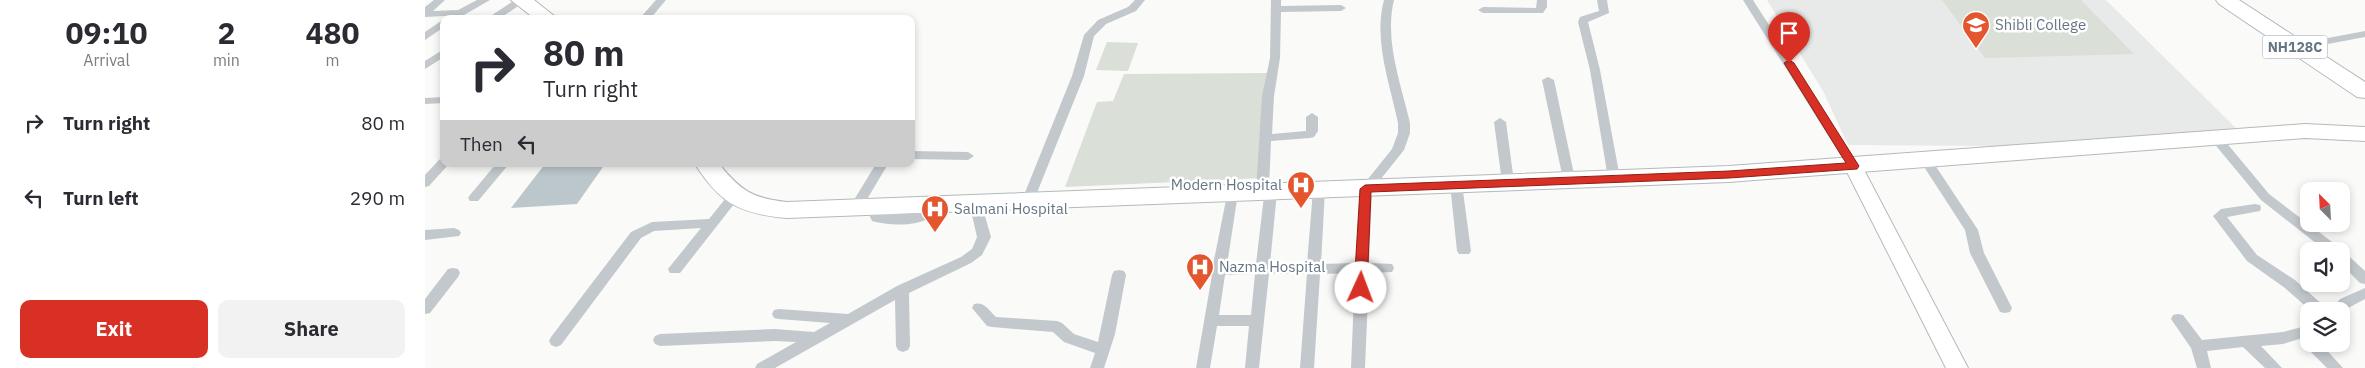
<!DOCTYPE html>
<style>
:root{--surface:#fff;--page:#f2f2f3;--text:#2b2b33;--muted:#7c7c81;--accent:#d93025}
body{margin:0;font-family:"IBM Plex Sans",sans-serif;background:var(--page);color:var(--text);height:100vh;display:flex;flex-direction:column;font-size:19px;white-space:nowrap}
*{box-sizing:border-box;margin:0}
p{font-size:16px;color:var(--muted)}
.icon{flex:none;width:28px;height:28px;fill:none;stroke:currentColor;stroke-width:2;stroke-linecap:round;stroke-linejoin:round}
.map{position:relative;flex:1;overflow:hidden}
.sheet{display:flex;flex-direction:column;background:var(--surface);width:425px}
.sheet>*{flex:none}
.banner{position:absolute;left:15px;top:15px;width:475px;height:152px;border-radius:10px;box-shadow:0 2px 8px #0003;background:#fff;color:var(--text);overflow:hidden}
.needle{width:32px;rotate:336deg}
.fabs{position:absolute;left:1875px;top:182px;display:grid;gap:10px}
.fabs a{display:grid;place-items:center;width:50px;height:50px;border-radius:10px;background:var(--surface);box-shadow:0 2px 8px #0003;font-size:25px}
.pin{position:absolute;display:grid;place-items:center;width:42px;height:42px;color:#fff;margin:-51px -21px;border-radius:50% 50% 50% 0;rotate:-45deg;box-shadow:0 0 5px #0007}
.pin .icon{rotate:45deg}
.me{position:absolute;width:55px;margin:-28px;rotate:2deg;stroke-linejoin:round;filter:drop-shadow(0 0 4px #0008)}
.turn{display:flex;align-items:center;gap:18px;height:105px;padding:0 20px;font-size:22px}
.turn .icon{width:65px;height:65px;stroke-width:2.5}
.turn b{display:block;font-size:35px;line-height:42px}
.then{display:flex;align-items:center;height:48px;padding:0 20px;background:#0003;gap:10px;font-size:19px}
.eta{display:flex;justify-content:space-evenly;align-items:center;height:85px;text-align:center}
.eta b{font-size:30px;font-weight:800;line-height:35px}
.button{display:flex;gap:10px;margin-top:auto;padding:10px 20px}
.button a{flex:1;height:58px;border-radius:10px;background:var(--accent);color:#fff;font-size:20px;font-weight:800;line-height:58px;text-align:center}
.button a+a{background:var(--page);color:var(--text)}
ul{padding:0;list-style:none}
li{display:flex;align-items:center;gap:15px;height:75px;padding:0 20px}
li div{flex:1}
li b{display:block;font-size:19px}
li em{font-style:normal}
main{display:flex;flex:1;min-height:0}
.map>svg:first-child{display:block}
.built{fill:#e8e9e9}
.green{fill:#dadfd7}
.water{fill:#bbc7cb}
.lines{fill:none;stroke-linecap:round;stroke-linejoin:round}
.secondary-casing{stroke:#b3babf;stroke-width:2}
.highway-casing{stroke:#b4b9bd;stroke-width:2}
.street{fill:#c3c8cc;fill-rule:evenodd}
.secondary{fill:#fff;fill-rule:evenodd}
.highway{fill:#fff;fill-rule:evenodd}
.route{fill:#d93025;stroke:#8d1f18}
.labels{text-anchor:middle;stroke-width:5;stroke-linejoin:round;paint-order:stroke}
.shield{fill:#fff;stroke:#939fa8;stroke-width:1}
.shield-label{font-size:14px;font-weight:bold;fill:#657683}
.poi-label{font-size:15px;fill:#657683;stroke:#fff;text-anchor:start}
</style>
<main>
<section class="sheet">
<div class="eta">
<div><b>09:10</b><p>Arrival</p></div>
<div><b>2</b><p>min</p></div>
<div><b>480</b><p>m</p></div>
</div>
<ul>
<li><svg class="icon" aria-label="right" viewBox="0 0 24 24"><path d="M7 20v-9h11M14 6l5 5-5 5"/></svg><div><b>Turn right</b></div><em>80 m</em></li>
<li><svg class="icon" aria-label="left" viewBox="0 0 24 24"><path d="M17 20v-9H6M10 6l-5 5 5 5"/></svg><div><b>Turn left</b></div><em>290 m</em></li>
</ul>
<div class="button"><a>Exit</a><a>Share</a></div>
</section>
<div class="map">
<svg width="1940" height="368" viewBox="0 0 1940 368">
<rect width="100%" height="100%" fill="#fafaf8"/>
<!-- built -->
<path class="built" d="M1342 0H1681L1813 130 1572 146 1423 145 1398 91Z"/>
<!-- green -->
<g class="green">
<path d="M1517 0H1656L1709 54 1560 58Z"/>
<path d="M682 42 713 43 703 71 671 70Z"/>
<path d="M843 73 839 178 640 187 672 102 688 101 699 74Z"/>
</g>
<!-- water -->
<path class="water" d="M120 164H180L152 204 86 208Z"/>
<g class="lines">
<!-- secondary casing -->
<g class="secondary-casing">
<path id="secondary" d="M1428 160 1435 162 1437 166 1543 368H1521L1419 166 1421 162Z"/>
</g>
<!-- highway casing -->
<g class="highway-casing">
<g id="highway">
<path d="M86 0H109L133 19H110Z"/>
<path d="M1791 0H1814L1940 82V98L1932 97 1794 4Z"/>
<path d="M1880 124 1940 127V141L1880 138 1304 182 362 218C316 214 295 204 270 164H294C316 191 327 198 362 202L1304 166Z"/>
</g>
</g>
<!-- street -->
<g class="street">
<path d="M9 0H20L8 11 33 10 52 0H65L39 15 0 17V7Z"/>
<path d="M90 0H102L74 19H61Z"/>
<path d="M231 0H241L225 19H214Z"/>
<path d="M710 0H720L711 11 681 24 669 36 659 76 609 200 607 203H599L597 200 647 76 659 35 673 20 703 7Z"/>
<path d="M846 0H856V6L916 5 921 8 916 11 856 12 855 58 849 96 847 134 881 131V117L887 113 893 117V131L889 137 885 138 846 141 844 188 850 189 852 192 845 264H882L888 190 894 186 900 190 896 264 931 263 935 189 967 149 973 133V123C965 84 948 40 959 0H969C959 40 976 84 985 123V133L979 150 947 190 944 263 967 264 969 268 967 272 944 273 940 368H926L930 273 895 274 889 368H875L882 274H844L834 368H820L824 326H792L785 368H771L787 275 766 274 764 270 766 266 788 265 803 190H811L813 193 802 265 831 264 839 196 833 195 831 192 837 96 845 58ZM830 274 826 315H794L800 275Z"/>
<path d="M1112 0H1122V7L1118 13H1058L1053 10 1058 7 1111 8Z"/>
<path d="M1172 0H1182L1184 13 1163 22 1175 70 1195 178 1189 182 1183 178 1165 70 1153 22 1155 17 1174 11Z"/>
<path d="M1318 0H1328L1434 166 1432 169H1424Z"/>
<path d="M19 19V27L0 40V32Z"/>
<path d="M1940 31V37L1871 50 1866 47 1871 44Z"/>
<path d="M19 49V57L0 69V61Z"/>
<path d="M1123 77 1129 80 1150 179 1144 183 1138 179 1117 80Z"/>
<path d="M19 97V103L0 104V98Z"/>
<path d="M1075 118 1081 122 1089 182 1083 186 1077 182 1069 122Z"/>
<path d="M1791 134 1795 135 1844 194 1915 248 1940 271V284L1935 283 1916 264V251H1901L1836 200 1787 141 1785 138 1787 135Z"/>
<path d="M486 151 543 152 549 156 543 160 486 159Z"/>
<path d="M1500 155 1504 156 1553 230 1559 253 1587 308 1585 312 1580 313 1575 312 1573 308 1545 253 1540 230 1494 159Z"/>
<path d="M19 158V164L23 165 4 186 0 187V175L15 159Z"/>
<path d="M71 164H84L53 201H45L43 198 45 195Z"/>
<path d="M451 164H463L435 211H425L424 208Z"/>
<path d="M1031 180 1037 184 1046 251 1044 254H1034L1032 251 1025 184Z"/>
<path d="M309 192 315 196 313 199 255 273H245L243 269 276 228 229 231 216 238 136 345 131 347 126 345 124 341 126 337 206 232 227 222 284 219 305 193Z"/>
<path d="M550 198 556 202 566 237 557 255 546 263 484 293 485 346 483 350 478 352 473 350 471 346 470 300 350 368H330L332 364 371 342 350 341 235 346 230 344 228 340 230 336 235 334 350 329 389 332 405 323 354 319 349 318 347 314 349 310 354 309 423 314 472 286 536 257 547 249 552 237 544 202Z"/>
<path d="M508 200 513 201 514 204C511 209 507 216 502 219 488 227 462 225 447 221L441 208 447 204 452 205 457 214H490C498 210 500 202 508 200Z"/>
<path d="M1830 204 1835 205 1836 208 1835 211 1802 217 1832 255 1870 280 1900 307 1902 311H1886L1860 288 1822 261 1788 216 1796 209Z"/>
<path d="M29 228 34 230 36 233 34 236 0 240V230Z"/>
<path d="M28 268 33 269 35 273 33 277 5 313 0 314V299L23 269Z"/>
<path d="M694 270 699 271 701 275 690 334 679 368H665L670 353 639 342 628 332 567 327 562 326 547 308 549 304C559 301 564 310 571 317L632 321 637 323 649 334 673 342 687 275 689 271Z"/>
<path d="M1940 288V299L1925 307 1917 315 1916 311H1905L1915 299Z"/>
<path d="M1753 314 1758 315 1777 340 1858 332 1884 325V336L1858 344 1836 346 1857 368H1840L1818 347 1782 351 1786 368H1772L1766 348 1746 319 1748 315Z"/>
<path d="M1884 339V344H1896L1918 368H1902L1882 348 1880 344Z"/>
</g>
<!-- secondary -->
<use href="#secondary" class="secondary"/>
<!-- highway -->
<use href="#highway" class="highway"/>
</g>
<!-- route -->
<path class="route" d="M1364 60 1369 63 1434 166 1432 169 1304 178 946 192 942 288 936 293 929 288 935 189 940 185 1304 171 1421 163 1359 63Z"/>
<!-- icons -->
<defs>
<g id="university-pin" transform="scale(1.4375)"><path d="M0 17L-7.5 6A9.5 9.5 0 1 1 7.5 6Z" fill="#e4572e" stroke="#fff"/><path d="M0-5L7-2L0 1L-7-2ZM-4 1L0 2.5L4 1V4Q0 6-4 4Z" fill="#fff"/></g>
<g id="hospital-pin" transform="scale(1.4375)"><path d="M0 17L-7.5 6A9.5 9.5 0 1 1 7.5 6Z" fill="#e4572e" stroke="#fff"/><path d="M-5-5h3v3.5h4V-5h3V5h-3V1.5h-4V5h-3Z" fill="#fff"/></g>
</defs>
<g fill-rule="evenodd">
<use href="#university-pin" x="1551" y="25"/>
<use href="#hospital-pin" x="876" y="185"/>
<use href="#hospital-pin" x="510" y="209"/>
<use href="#hospital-pin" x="775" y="267"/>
</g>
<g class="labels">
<!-- shield labels -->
<rect class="shield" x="1837.5" y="35.5" width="65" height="23" rx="4"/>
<g class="shield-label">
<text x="1870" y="52">NH128C</text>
</g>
<!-- poi labels -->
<g class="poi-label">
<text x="1570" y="30">Shibli College</text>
<text x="857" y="190" text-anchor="end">Modern Hospital</text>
<text x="529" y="214">Salmani Hospital</text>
<text x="794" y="272">Nazma Hospital</text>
</g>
</g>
</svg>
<div class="fabs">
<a><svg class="needle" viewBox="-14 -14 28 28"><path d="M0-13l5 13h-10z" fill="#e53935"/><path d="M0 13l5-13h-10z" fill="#7c7c81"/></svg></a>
<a><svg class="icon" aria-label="sound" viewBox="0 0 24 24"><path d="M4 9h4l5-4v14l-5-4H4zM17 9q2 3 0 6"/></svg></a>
<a><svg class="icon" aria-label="layers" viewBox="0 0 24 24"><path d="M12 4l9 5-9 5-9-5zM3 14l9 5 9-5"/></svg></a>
</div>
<div class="pin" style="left:1364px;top:63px;background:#d93025"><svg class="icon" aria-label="arrive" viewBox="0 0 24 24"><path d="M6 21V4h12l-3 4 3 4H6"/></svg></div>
<svg class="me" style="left:936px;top:288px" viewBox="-20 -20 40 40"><circle r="19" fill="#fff"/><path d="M0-13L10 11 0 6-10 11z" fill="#d93025"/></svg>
<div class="banner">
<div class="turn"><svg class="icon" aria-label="right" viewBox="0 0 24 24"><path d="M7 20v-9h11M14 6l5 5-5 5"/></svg><div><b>80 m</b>Turn right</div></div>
<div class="then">Then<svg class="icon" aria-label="left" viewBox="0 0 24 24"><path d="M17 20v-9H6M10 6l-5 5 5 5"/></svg></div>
</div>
</div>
</main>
